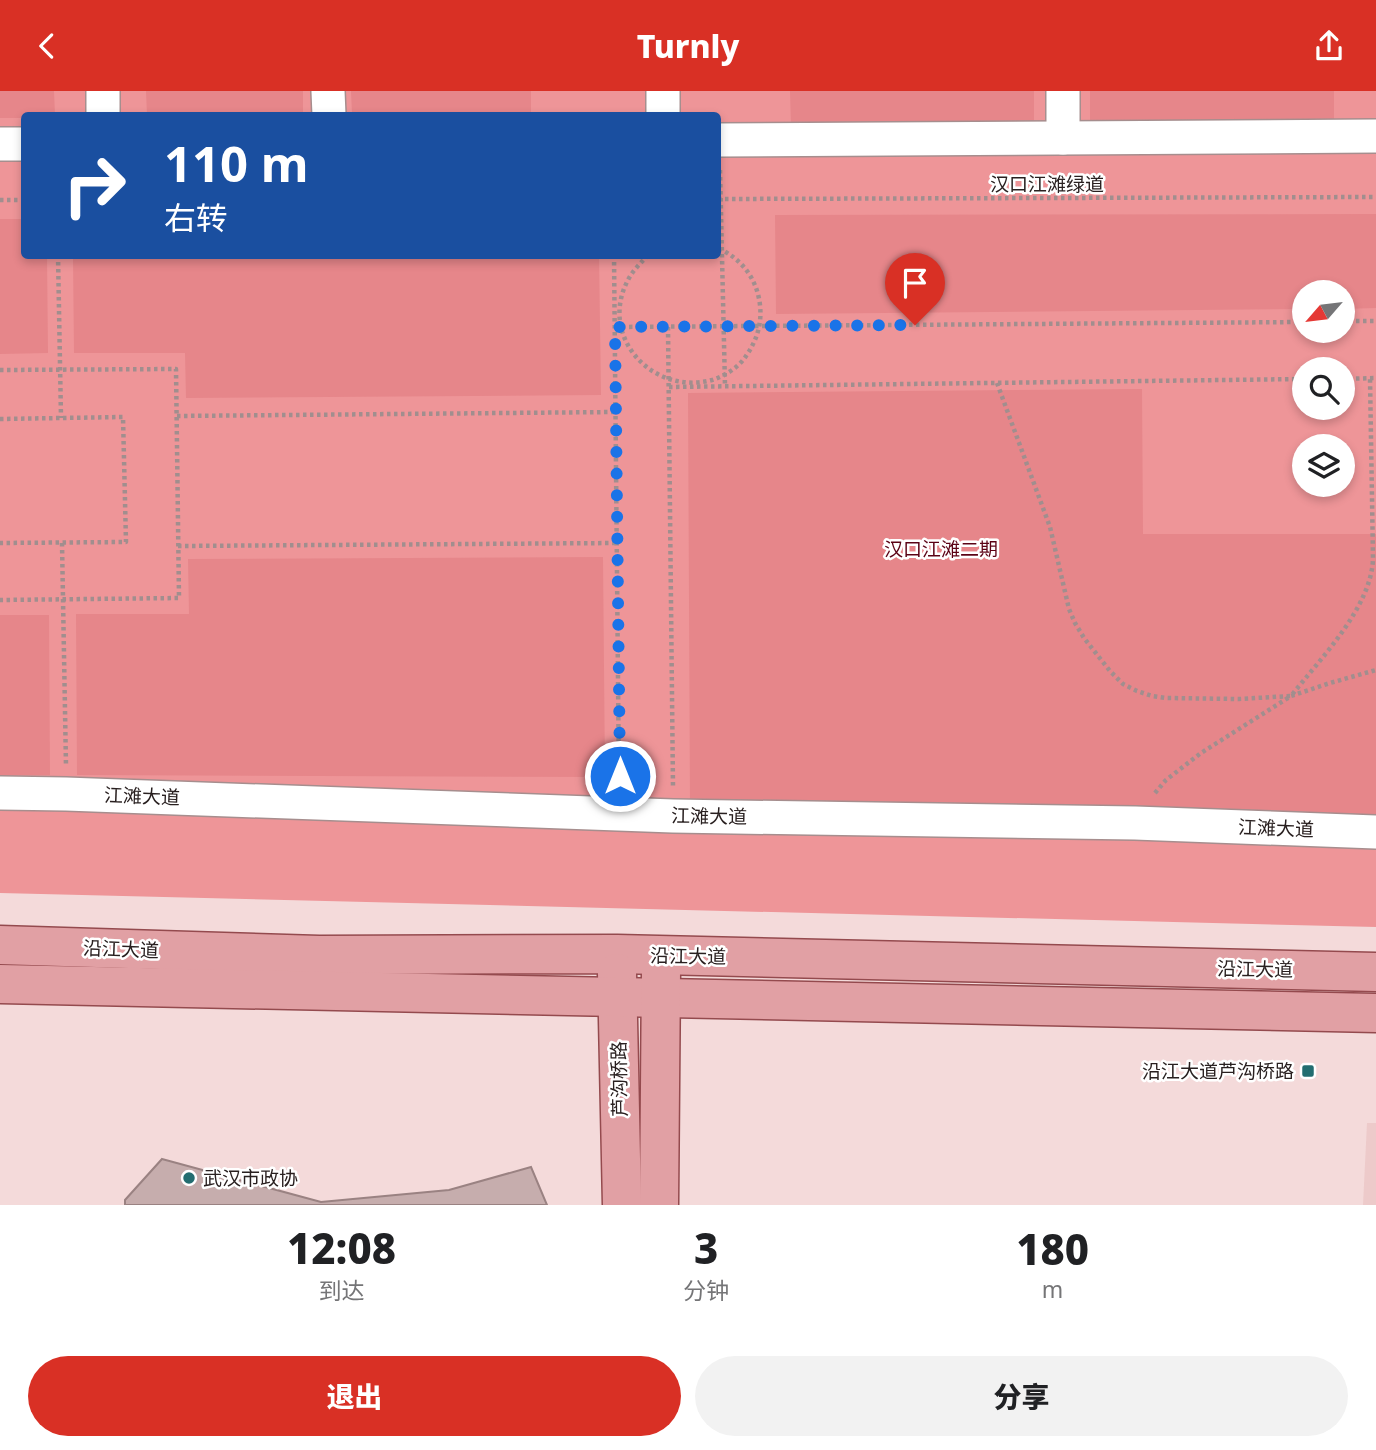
<!DOCTYPE html>
<html lang="zh">
<meta charset="utf-8">
<style>
:root{--surface:#fff;--page:#f2f2f2;--text:#202124;--muted:#757577;--accent:#d93025}
body{margin:0;font-family:"Noto Sans","Noto Sans SC",sans-serif;background:var(--page);color:var(--text);height:100vh;display:flex;flex-direction:column;font-size:26px;white-space:nowrap}
*{box-sizing:border-box;margin:0}
p{font-size:23px;color:var(--muted)}
.icon{flex:none;width:38px;height:38px;fill:none;stroke:currentColor;stroke-width:2;stroke-linecap:round;stroke-linejoin:round}
.map{position:relative;height:1114px;overflow:hidden}
.side{display:flex;flex-direction:column;background:var(--surface);flex:1}
.side>*{flex:none}
.banner{position:absolute;left:21px;top:21px;width:700px;height:147px;border-radius:7px;box-shadow:0 4px 10px #0003;background:#1a4fa0;color:#fff;overflow:hidden}
.needle{width:46px;rotate:242deg}
.fabs{position:absolute;left:1292px;top:189px;display:grid;gap:14px}
.fabs a{display:grid;place-items:center;width:63px;height:63px;border-radius:50%;background:var(--surface);box-shadow:0 4px 10px #0003;font-size:35px}
.pin{position:absolute;display:grid;place-items:center;width:60px;height:60px;color:#fff;margin:-72px -30px;border-radius:50% 50% 50% 0;rotate:-45deg;box-shadow:0 0 7px #0007}
.pin .icon{rotate:45deg}
.me{position:absolute;width:77px;margin:-38px;rotate:0deg;stroke-linejoin:round;filter:drop-shadow(0 0 5px #0008)}
.turn{display:flex;align-items:center;gap:24px;height:147px;padding:0 28px;font-size:32px}
.turn .icon{width:91px;height:91px;stroke-width:2.5}
.turn b{display:block;font-size:49px;line-height:60px}
.eta{display:flex;justify-content:space-evenly;align-items:center;height:119px;text-align:center}
.eta b{font-size:42px;font-weight:800;line-height:49px}
.primary-button{display:flex;gap:14px;margin-top:auto;padding:14px 28px}
.primary-button a{flex:1;height:80px;border-radius:42px;background:var(--accent);color:#fff;font-size:28px;font-weight:800;line-height:80px;text-align:center}
.primary-button a+a{background:var(--page);color:var(--text)}
header{display:flex;justify-content:space-between;align-items:center;height:91px;padding:0 28px;background:var(--accent);color:#fff;font-size:32px;font-weight:800}
.map>svg:first-child{display:block}
.built{fill:#edcaca}
.green{fill:#ee9598;fill-rule:evenodd}
.forest{fill:#e6868a}
.building{fill:#c6adad;stroke:#9a8282;stroke-width:2}
.lines{fill:none;stroke-linecap:round;stroke-linejoin:round}
.minor-casing{stroke:#a68e8e;stroke-width:36}
.major-casing{stroke:#944a4e;stroke-width:41}
.path{stroke:#a18e8e;stroke-width:4.5;stroke-dasharray:3.5 3.5;stroke-linecap:butt}
.minor{stroke:#fff;stroke-width:33}
.major{stroke:#e1a0a4;stroke-width:38}
.route{stroke:#1a73e8;stroke-width:12;stroke-dasharray:0 21.6}
.poi-dot{fill:#226d70;stroke:#fff;stroke-width:2.5}
.labels{text-anchor:middle;stroke-width:5;stroke-linejoin:round;paint-order:stroke}
.street-label{font-size:19px;fill:#292020;stroke:#fff}
.park-label{font-size:19px;fill:#5b0215;stroke:#fff}
.poi-label{font-size:19px;fill:#292020;stroke:#fff;text-anchor:end}
</style>
<header><svg class="icon" aria-label="back" viewBox="0 0 24 24"><path d="M15 5l-7 7 7 7"/></svg>Turnly<svg class="icon" aria-label="share" viewBox="0 0 24 24"><path d="M12 15V3M7 8l5-5 5 5M5 13v7h14v-7"/></svg></header>
<div class="map">
<svg width="1376" height="1114" viewBox="0 0 1376 1114">
<rect width="100%" height="100%" fill="#f4dada"/>
<!-- built -->
<path class="built" d="M1367 1032H1376V1114H1363Z"/>
<!-- green -->
<path class="green" d="M0 0H1376V836L0 802ZM24 24H718V164H24ZM1304 201H1342V240H1304ZM1304 278H1342V317H1304ZM1304 355H1342V394H1304Z"/>
<!-- forest -->
<g class="forest">
<path d="M0 0H54L55 24H24V27H0Z"/>
<path d="M146 0H303V24H147Z"/>
<path d="M351 0H531V21L352 23Z"/>
<path d="M790 0H1034V33L791 35Z"/>
<path d="M1090 0H1334V31L1090 33Z"/>
<path d="M1376 123V217L1342 218V201H1304V218L776 223 775 124Z"/>
<path d="M0 128H24V164L47 165 48 262 0 263Z"/>
<path d="M73 165H599L601 304 186 307 185 262H74Z"/>
<path d="M1142 298 1143 443H1376V728L690 716 688 302Z"/>
<path d="M603 466 605 686 77 684 76 523H189L188 468Z"/>
<path d="M0 524H49L50 684H0Z"/>
</g>
<!-- building -->
<path class="building" d="M162 1068 321 1111 449 1099 531 1076 547 1114H125V1109Z"/>
<g class="lines">
<!-- minor casing -->
<g class="minor-casing">
<g id="minor">
<path d="M103 0V24"/>
<path d="M328 0 329 24"/>
<path d="M663 0V24"/>
<path d="M1063 0V47"/>
<path d="M718 49 1376 45"/>
<path d="M0 53H24"/>
<path d="M0 702 66 703 673 725 1135 732 1376 741"/>
</g>
</g>
<!-- major casing -->
<g class="major-casing">
<g id="major">
<path d="M0 854 319 864 617 863 1376 881"/>
<path d="M617 882 622 1114"/>
<path d="M0 893 1376 922"/>
<path d="M659 1114 661 880"/>
</g>
</g>
<!-- path -->
<g class="path">
<path d="M720 79 725 295"/>
<path d="M718 108 1376 106"/>
<path d="M0 109H24"/>
<path d="M58 164 61 327"/>
<path d="M614 164 619 694"/>
<path d="M648 164C641 172 633 179 628 189 598 245 652 305 712 289 725 285 739 276 746 265 757 249 762 233 760 214 757 188 742 168 718 157"/>
<path d="M1342 230H1376"/>
<path d="M615 236 1304 231"/>
<path d="M668 236 673 696"/>
<path d="M0 279 176 278 179 507 0 509"/>
<path d="M1342 288 1376 287"/>
<path d="M997 292 1050 436 1069 518 1075 532 1084 547 1110 580 1123 593 1137 600 1152 605 1166 607 1239 608 1291 605C1320 568 1372 516 1373 467L1370 287"/>
<path d="M669 296 1304 288"/>
<path d="M177 325 615 321"/>
<path d="M0 328 123 326 126 451 0 452"/>
<path d="M62 452 66 675"/>
<path d="M178 455 617 452"/>
<path d="M1155 702 1166 689 1201 662 1291 605 1330 592 1376 579"/>
</g>
<!-- minor -->
<use href="#minor" class="minor"/>
<!-- major -->
<use href="#major" class="major"/>
</g>
<g class="lines">
<!-- route -->
<path class="route" d="M620 685 615 236 915 234"/>
</g>
<!-- markers -->
<g class="poi-dot">
<rect x="1301" y="973" width="14" height="14" rx="3.5"/>
<circle cx="189" cy="1087" r="7"/>
</g>
<g class="labels">
<!-- street labels -->
<g class="street-label">
<text x="1047" y="100">汉口江滩绿道</text>
<text transform="translate(142 705) rotate(2)" y="7">江滩大道</text>
<text transform="translate(709 725) rotate(1)" y="7">江滩大道</text>
<text transform="translate(1276 737) rotate(2)" y="7">江滩大道</text>
<text transform="translate(121 858) rotate(2)" y="7">沿江大道</text>
<text transform="translate(688 865) rotate(1)" y="7">沿江大道</text>
<text transform="translate(1255 878) rotate(1)" y="7">沿江大道</text>
<text transform="translate(619 988) rotate(-91)" y="7">芦沟桥路</text>
</g>
<!-- park labels -->
<g class="park-label">
<text x="941" y="465">汉口江滩二期</text>
</g>
<!-- poi labels -->
<g class="poi-label">
<text x="1294" y="987">沿江大道芦沟桥路</text>
<text x="203" y="1094" text-anchor="start">武汉市政协</text>
</g>
</g>
</svg>
<div class="fabs">
<a><svg class="needle" viewBox="-14 -14 28 28"><path d="M0-13l5 13h-10z" fill="#e53935"/><path d="M0 13l5-13h-10z" fill="#757577"/></svg></a>
<a><svg class="icon" aria-label="search" viewBox="0 0 24 24"><circle cx="10" cy="10" r="6"/><path d="M15 15l6 6"/></svg></a>
<a><svg class="icon" aria-label="layers" viewBox="0 0 24 24"><path d="M12 4l9 5-9 5-9-5zM3 14l9 5 9-5"/></svg></a>
</div>
<div class="pin" style="left:915px;top:234px;background:#d93025"><svg class="icon" aria-label="arrive" viewBox="0 0 24 24"><path d="M6 21V4h12l-3 4 3 4H6"/></svg></div>
<svg class="me" style="left:620px;top:685px" viewBox="-20 -20 40 40"><circle r="17" fill="#1a73e8" stroke="#fff" stroke-width="3"/><path d="M0-11L8 9 0 5-8 9z" fill="#fff"/></svg>
<div class="banner">
<div class="turn"><svg class="icon" aria-label="right" viewBox="0 0 24 24"><path d="M7 20v-9h11M14 6l5 5-5 5"/></svg><div><b>110 m</b>右转</div></div>
</div>
</div>
<section class="side">
<div class="eta">
<div><b>12:08</b><p>到达</p></div>
<div><b>3</b><p>分钟</p></div>
<div><b>180</b><p>m</p></div>
</div>
<div class="primary-button"><a>退出</a><a>分享</a></div>
</section>
